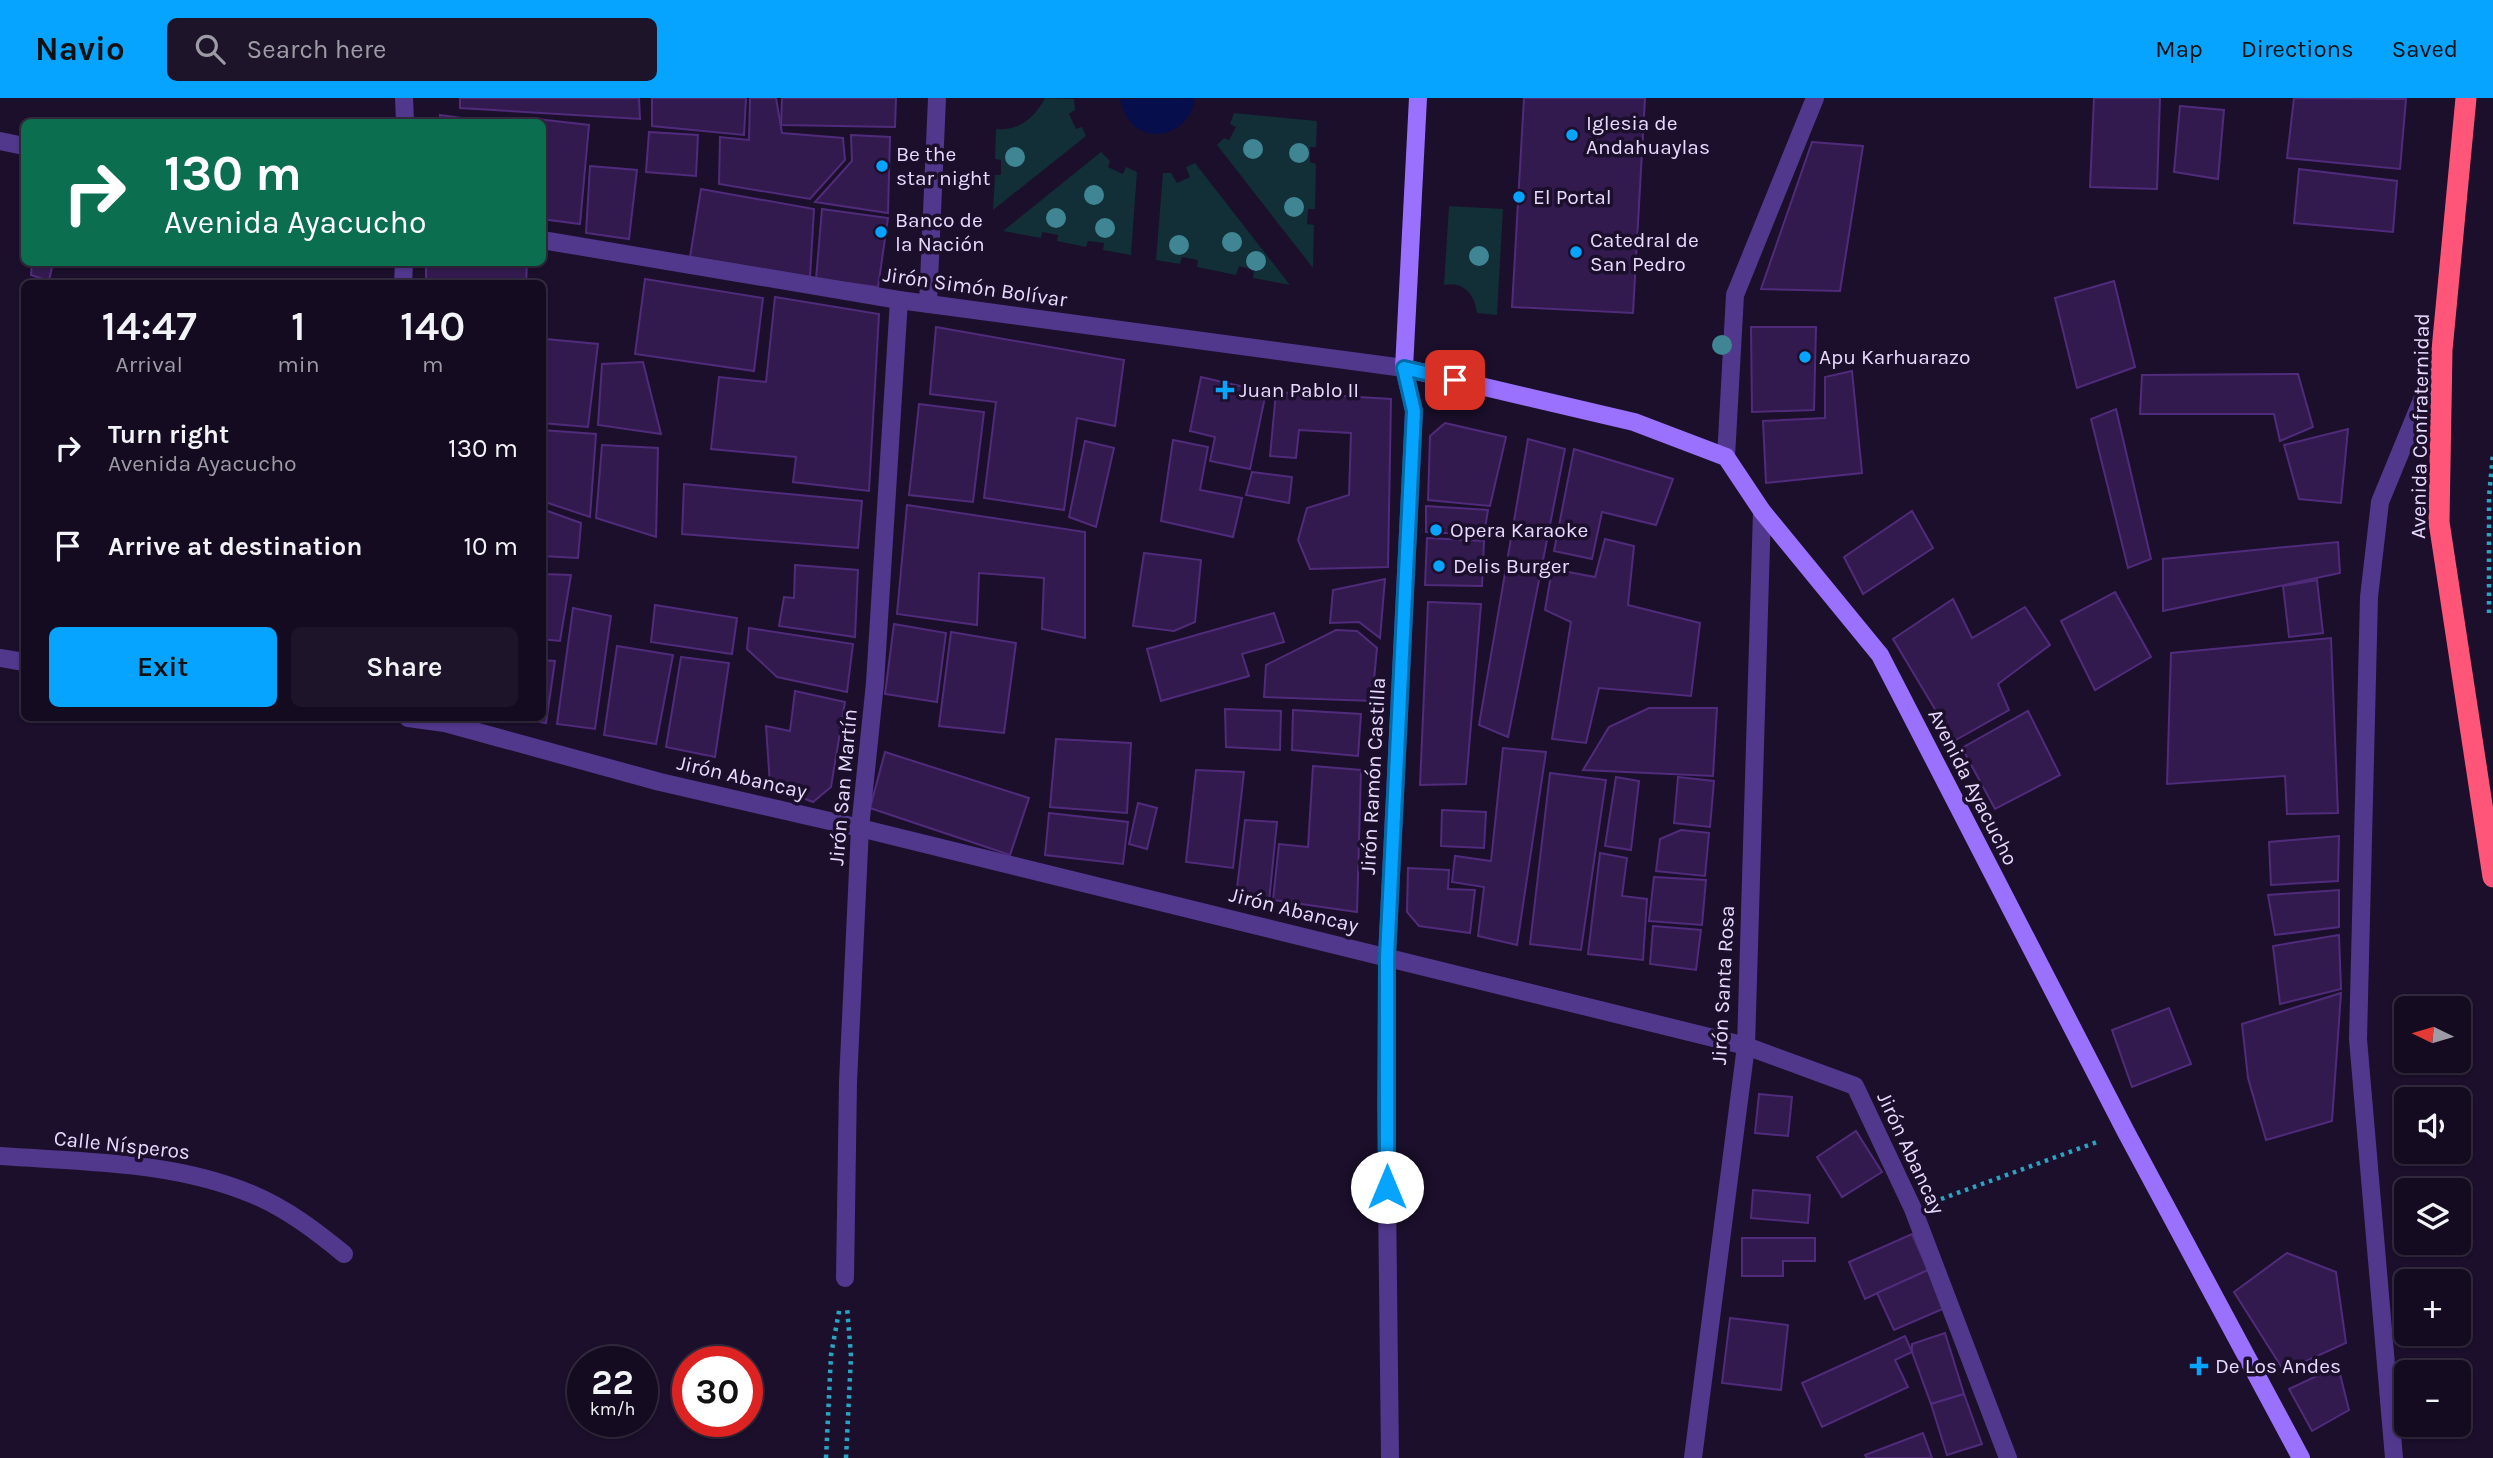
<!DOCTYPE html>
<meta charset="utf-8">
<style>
:root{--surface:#140b20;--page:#1d1429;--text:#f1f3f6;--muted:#9d9ba5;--line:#332b3e;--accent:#06a4ff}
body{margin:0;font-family:Karla,sans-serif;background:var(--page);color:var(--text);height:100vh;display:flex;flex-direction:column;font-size:26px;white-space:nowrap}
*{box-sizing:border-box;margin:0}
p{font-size:23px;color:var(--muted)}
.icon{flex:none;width:38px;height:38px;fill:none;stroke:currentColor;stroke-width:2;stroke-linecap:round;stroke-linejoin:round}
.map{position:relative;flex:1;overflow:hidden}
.details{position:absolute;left:21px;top:182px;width:525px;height:441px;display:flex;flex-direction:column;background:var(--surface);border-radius:10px;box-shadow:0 2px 5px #0004,0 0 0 2px var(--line)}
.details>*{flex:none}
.guide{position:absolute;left:21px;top:21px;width:525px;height:147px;border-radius:10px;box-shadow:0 2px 5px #0004,0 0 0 2px var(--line);background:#0b6e4f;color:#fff;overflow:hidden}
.needle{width:46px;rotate:275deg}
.tools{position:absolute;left:2394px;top:898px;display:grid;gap:14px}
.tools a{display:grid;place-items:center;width:77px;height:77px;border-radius:10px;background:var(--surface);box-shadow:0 2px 5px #0004,0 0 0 2px var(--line);font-size:35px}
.speed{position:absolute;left:567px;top:1248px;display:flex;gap:14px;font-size:35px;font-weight:700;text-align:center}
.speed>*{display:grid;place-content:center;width:91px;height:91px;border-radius:50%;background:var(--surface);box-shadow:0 2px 5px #0004,0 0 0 2px var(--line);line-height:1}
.speed small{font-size:18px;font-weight:400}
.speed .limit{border:10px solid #d22;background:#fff;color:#111}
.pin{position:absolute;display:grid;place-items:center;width:60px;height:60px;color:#fff;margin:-30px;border-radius:14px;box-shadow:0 4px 10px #0006}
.me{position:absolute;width:77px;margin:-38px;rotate:0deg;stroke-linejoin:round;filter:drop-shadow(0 0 5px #0008)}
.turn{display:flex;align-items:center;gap:24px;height:147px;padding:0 28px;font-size:32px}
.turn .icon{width:91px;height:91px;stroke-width:2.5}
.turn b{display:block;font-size:49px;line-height:60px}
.eta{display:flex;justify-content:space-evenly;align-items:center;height:119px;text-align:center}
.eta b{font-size:42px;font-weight:600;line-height:49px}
.primary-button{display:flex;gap:14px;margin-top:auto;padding:14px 28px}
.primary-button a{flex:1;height:80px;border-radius:10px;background:var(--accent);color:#111;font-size:28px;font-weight:600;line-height:80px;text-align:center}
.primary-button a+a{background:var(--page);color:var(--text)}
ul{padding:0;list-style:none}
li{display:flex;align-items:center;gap:21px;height:98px;padding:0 28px}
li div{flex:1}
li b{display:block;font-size:26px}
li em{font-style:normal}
header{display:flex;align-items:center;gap:42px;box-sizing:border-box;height:98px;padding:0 35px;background:var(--accent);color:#111}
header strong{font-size:33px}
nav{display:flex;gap:38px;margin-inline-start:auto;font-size:24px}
.search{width:490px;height:63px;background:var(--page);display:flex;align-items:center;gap:18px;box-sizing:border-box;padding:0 24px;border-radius:10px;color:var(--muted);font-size:26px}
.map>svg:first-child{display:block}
.green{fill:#122e36}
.water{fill:#070e4c}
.building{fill:#321a4e;stroke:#502b7b;stroke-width:2}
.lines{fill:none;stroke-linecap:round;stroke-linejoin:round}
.path{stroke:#29a5c4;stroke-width:4.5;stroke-dasharray:3.5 5;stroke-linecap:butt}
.street{stroke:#51388d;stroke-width:18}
.secondary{stroke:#9a71ff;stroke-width:18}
.highway{stroke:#ff5579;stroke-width:21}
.tree{fill:#3f8593}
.route-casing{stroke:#046ba6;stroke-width:18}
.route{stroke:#06a4ff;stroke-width:12}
.poi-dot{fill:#06a4ff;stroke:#1b0f2b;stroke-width:2.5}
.labels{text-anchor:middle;stroke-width:7;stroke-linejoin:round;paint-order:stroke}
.poi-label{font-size:21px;fill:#e8daff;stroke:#1b0f2b;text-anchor:start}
.street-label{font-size:21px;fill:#e8daff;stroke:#1b0f2b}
</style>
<header>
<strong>Navio</strong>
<div class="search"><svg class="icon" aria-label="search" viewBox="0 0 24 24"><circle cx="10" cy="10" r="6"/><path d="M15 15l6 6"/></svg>Search here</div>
<nav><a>Map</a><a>Directions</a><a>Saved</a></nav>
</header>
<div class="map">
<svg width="2493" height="1360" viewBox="0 0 2493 1360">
<rect width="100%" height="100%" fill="#1b0f2b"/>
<!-- green -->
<g class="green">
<path d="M1045 0 1074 1 1075 12 1069 16 1076 31 1082 29 1086 38 993 112 995 77H1001V62L995 61 996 31C1020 33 1035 19 1045 0Z"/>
<path d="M1234 15 1317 23 1316 49H1310V64L1316 66 1315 111H1308L1307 126 1314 127 1313 170 1217 47 1224 40 1229 42 1236 29 1230 26Z"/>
<path d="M1101 54 1110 63 1108 69 1123 76 1126 69 1137 74 1131 157 1103 152 1104 145 1088 143 1086 149 1057 143 1058 137 1042 134 1041 140 1003 133Z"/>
<path d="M1195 65 1290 187 1253 180 1254 172 1239 168 1236 177 1197 169 1198 162 1182 159 1180 166 1156 162 1163 75H1171L1177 85 1190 79 1186 69Z"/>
<path d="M1449 108 1503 111 1497 217 1477 215C1475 197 1464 183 1444 187Z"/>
</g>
<!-- water -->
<path class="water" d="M1195 0C1192 29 1157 49 1132 26 1125 19 1123 10 1120 1Z"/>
<!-- building -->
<g class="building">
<path d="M460 0H639L640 21 460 10Z"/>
<path d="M652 0H746L744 37 652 28Z"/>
<path d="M750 0H776L782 35 843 40 845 62 810 101 719 86 720 39 749 42Z"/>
<path d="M782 0H896L895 29 781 27Z"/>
<path d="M1524 0H1645L1633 215 1512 209Z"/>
<path d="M2094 0H2160L2157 91 2090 89Z"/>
<path d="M2294 0 2406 1 2400 71 2287 60Z"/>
<path d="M2180 8 2224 12 2218 81 2174 74Z"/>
<path d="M440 17 477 22V24H440Z"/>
<path d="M537 21 589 27 580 126 542 121V24H537Z"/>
<path d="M649 34 698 37 696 78 646 74Z"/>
<path d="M851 37 890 39 888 115 815 104 852 63Z"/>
<path d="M1812 44 1863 48 1840 193 1761 191Z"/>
<path d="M590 68 637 72 629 141 586 135Z"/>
<path d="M2299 71 2397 83 2393 134 2294 125Z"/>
<path d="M701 91 814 111 810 179 690 159Z"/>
<path d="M822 111 888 120 878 189 816 181Z"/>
<path d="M32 164H53L49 183 31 177Z"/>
<path d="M426 164H527L526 186H426Z"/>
<path d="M645 181 763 200 754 273 635 256Z"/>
<path d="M2114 183 2135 269 2077 290 2055 200Z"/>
<path d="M775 199 879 216 869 393 793 384 796 359 711 351 719 279 766 284Z"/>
<path d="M936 229 1124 262 1115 328 1077 320 1064 412 984 400 996 304 930 296Z"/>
<path d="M1751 229H1816L1814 312 1752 314Z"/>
<path d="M546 241 598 246 588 329 542 325V277Z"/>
<path d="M643 264 661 336 598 327 602 266Z"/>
<path d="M1852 273 1862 375 1766 385 1763 323 1825 320V279Z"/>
<path d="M2298 276 2313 329 2280 343 2274 316H2140L2142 277Z"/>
<path d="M1201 279 1266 294 1250 371 1210 363 1215 339 1190 333Z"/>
<path d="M1276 294 1391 301 1388 469 1310 471 1298 442 1307 410 1349 397 1351 335 1299 332 1296 360 1270 358Z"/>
<path d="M919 306 984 314 973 404 909 397Z"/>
<path d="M2116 311 2151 461 2128 470 2091 321Z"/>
<path d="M1445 325 1506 339 1490 408 1428 402 1430 338Z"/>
<path d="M2348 331 2341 405 2299 401 2284 347Z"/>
<path d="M542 332 596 336 590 419 542 403Z"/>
<path d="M1528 341 1565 351 1508 639 1479 627Z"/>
<path d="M1173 342 1208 349 1200 392 1242 400 1233 439 1161 423Z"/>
<path d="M1085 343 1114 350 1096 429 1069 419Z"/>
<path d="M602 347 658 350 656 439 596 420Z"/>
<path d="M1574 351 1673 381 1656 427 1602 414 1592 461 1554 453Z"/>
<path d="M1252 374 1292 379 1289 405 1246 397Z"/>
<path d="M684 386 862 403 858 450 682 436Z"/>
<path d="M907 407 1085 434V540L1042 531 1044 480 979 475 977 527 897 516Z"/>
<path d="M1426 408 1488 412 1484 437 1426 434Z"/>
<path d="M542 411 581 425 578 460 542 458Z"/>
<path d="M1912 413 1933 450 1863 496 1844 459Z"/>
<path d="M1427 440 1484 443 1482 488 1425 487Z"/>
<path d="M1605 441 1634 448 1628 507 1700 525 1691 598 1599 590 1586 645 1552 641 1571 524 1545 512 1552 471 1595 479Z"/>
<path d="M2338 444 2340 475 2163 513V461Z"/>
<path d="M1144 455 1201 462 1195 524 1174 533 1133 528Z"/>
<path d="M795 467 858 472 855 539 779 528 784 499 794 500Z"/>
<path d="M542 476 571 477 560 543 542 541Z"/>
<path d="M1385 481 1380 540 1359 524 1330 525 1333 492Z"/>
<path d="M2317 482 2323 535 2289 539 2283 488Z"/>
<path d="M2115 494 2151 559 2095 592 2061 523Z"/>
<path d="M1953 501 1972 540 2025 509 2050 547 1998 586 2009 612 1954 643 1893 541Z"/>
<path d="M1428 504 1481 506 1466 686 1420 687Z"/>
<path d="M655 507 737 520 732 556 651 544Z"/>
<path d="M573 510 611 518 595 631 557 626Z"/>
<path d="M1274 515 1284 544 1242 556 1249 578 1161 603 1147 551Z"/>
<path d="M894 526 946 535 937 604 885 596Z"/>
<path d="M749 530 853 546 847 594 777 579 747 551Z"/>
<path d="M1336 532 1357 533 1377 550 1372 603 1264 599 1266 567Z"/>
<path d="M951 534 1016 545 1004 635 939 628Z"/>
<path d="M2331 540 2338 715 2287 716 2285 678 2167 686 2171 555Z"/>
<path d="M617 548 673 557 656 646 604 637Z"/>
<path d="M681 559 729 565 715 659 666 649Z"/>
<path d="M542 562 555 563 546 625 519 620H542Z"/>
<path d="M795 593 845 604 831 689 813 704 770 687 766 628 790 633Z"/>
<path d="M1649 610H1717L1713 678 1583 672 1609 629Z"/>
<path d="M1225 611 1281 613 1280 652 1226 649Z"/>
<path d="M1293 612 1361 616 1358 658 1292 652Z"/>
<path d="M2028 613 2060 677 1995 711 1962 650Z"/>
<path d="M1056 641 1131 645 1127 715 1050 709Z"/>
<path d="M1503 650 1546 654 1517 847 1478 838 1484 789 1452 784 1455 758 1491 763Z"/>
<path d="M885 654 1029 700 1010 757 870 710Z"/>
<path d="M1313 668 1361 672 1357 814 1273 802 1279 746 1308 749Z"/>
<path d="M1196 672 1244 674 1233 770 1186 764Z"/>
<path d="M1550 675 1606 682 1581 852 1530 846Z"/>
<path d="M1616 679 1639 683 1631 752 1605 748Z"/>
<path d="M1678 679 1714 683 1710 729 1674 725Z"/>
<path d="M1138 705 1157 710 1147 751 1129 746Z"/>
<path d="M1442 712 1486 714 1484 750 1441 748Z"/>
<path d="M1049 715 1128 724 1123 766 1045 757Z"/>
<path d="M1245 722 1277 724 1269 804 1236 799Z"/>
<path d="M1681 732 1709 735 1705 778 1656 773 1660 741Z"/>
<path d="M2339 738 2338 783 2271 787 2269 744Z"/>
<path d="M1600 755 1627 760 1622 798 1647 801 1643 862 1588 856Z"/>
<path d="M1408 770 1449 772 1448 791 1475 792 1470 835 1419 828 1407 814Z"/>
<path d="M1654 779 1706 782 1702 827 1649 823Z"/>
<path d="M2339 792V829L2275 837 2268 797Z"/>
<path d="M1653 828 1701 832 1696 872 1650 866Z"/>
<path d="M2339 837 2341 891 2280 906 2273 848Z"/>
<path d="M2341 895 2332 1023 2266 1042 2248 980 2242 926Z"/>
<path d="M2169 910 2191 966 2132 989 2112 932Z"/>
<path d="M1759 996 1792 999 1788 1038 1755 1035Z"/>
<path d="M1856 1033 1882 1074 1842 1099 1817 1059Z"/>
<path d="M1753 1092 1810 1097 1808 1125 1751 1120Z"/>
<path d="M1912 1136 1928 1172 1865 1201 1849 1164Z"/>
<path d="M1742 1140H1815V1163H1783V1178H1742Z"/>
<path d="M2287 1155 2336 1174 2346 1245 2284 1273 2234 1194Z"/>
<path d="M1928 1172 1945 1210 1894 1232 1877 1195Z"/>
<path d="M1730 1220 1788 1227 1781 1292 1722 1285Z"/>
<path d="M1945 1235 1964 1296 1931 1306 1912 1254V1246Z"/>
<path d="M1905 1238 1912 1254 1895 1262 1908 1289 1822 1329 1802 1285Z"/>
<path d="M2338 1268 2349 1312 2312 1333 2289 1291Z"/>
<path d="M1964 1296 1982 1346 1947 1357 1931 1306Z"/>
<path d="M1923 1335 1932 1360H1867L1865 1357Z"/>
</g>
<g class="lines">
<!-- path -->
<g class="path">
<path d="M2489 515V399L2493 355"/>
<path d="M1941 1101 2097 1044"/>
<path d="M826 1360 831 1257 840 1208"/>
<path d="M846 1360 851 1258 847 1209"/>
</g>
<!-- street -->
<g class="street">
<path d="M404 0 405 24"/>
<path d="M0 43 24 48"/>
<path d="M542 142 899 202 1404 270 1414 313 1387 858 1386 1008 1390 1360"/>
<path d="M403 186 404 164"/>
<path d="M928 206 937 0"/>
<path d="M1726 359 1735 197 1815 0"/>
<path d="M0 560 24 564"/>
<path d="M408 620 445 625 660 684 860 730 1746 948 1855 988 1913 1111 2008 1360"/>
<path d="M0 1058C85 1064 174 1063 254 1097 287 1111 316 1133 344 1156"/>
<path d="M845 1180 848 984 860 730 875 585 899 202"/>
<path d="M1693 1360 1746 948 1762 413"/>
<path d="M2394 1360 2358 941 2369 499 2380 404 2440 258"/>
</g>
<!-- secondary -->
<path class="secondary" d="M1418 0 1404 270 1634 324 1726 359 1762 413 1880 557 2126 1034 2301 1360"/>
<!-- highway -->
<path class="highway" d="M2466 0 2442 252 2439 424 2493 779"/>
</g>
<!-- trees -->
<g class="tree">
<circle cx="1253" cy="51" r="10"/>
<circle cx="1299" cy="55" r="10"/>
<circle cx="1015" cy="59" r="10"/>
<circle cx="1094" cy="97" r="10"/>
<circle cx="1294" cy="109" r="10"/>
<circle cx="1056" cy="120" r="10"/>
<circle cx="1105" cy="130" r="10"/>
<circle cx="1232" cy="144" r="10"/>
<circle cx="1179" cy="147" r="10"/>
<circle cx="1479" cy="158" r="10"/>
<circle cx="1256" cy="163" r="10"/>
<circle cx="1722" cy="247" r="10"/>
</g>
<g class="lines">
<!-- route casing -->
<g class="route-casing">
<path id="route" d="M1387 1089V859L1414 313 1404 270 1455 282"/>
</g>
<!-- route -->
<use href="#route" class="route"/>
</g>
<!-- markers -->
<g class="poi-dot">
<circle cx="1572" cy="37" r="7"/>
<circle cx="882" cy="68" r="7"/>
<circle cx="1519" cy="99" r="7"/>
<circle cx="881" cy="134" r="7"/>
<circle cx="1576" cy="154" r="7"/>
<circle cx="1805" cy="259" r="7"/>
<path d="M1221.5 281.5h7v7h7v7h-7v7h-7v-7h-7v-7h7z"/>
<circle cx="1436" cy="432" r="7"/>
<circle cx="1439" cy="468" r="7"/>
<path d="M2195.5 1257.5h7v7h7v7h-7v7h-7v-7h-7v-7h7z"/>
</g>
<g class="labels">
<!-- poi labels -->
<g class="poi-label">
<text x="1586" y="32">Iglesia de<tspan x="1586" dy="24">Andahuaylas</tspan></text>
<text x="896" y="63">Be the<tspan x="896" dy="24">star night</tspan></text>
<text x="1533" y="106">El Portal</text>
<text x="895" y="129">Banco de<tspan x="895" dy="24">la Nación</tspan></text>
<text x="1590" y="149">Catedral de<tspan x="1590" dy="24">San Pedro</tspan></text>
<text x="1819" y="266">Apu Karhuarazo</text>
<text x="1239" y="299">Juan Pablo II</text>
<text x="1450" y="439">Opera Karaoke</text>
<text x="1453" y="475">Delis Burger</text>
<text x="2215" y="1275">De Los Andes</text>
</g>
<!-- street labels -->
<g class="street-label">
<text transform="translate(975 189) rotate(8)" y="7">Jirón Simón Bolívar</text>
<text transform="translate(2420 328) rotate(-89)" y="7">Avenida Confraternidad</text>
<text transform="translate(1373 678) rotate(-87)" y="7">Jirón Ramón Castilla</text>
<text transform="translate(742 679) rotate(13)" y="7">Jirón Abancay</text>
<text transform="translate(843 689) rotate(-85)" y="7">Jirón San Martín</text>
<text transform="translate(1973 689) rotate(63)" y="7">Avenida Ayacucho</text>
<text transform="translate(1294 812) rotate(14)" y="7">Jirón Abancay</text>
<text transform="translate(1723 887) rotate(-87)" y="7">Jirón Santa Rosa</text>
<text transform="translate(122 1047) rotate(6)" y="7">Calle Nísperos</text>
<text transform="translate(1911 1055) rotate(65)" y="7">Jirón Abancay</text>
</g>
</g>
</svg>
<div class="tools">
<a><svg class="needle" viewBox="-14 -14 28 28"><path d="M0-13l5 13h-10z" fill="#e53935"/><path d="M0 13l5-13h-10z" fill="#9d9ba5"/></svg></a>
<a><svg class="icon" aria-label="sound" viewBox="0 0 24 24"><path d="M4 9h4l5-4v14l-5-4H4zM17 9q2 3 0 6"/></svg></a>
<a><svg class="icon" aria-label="layers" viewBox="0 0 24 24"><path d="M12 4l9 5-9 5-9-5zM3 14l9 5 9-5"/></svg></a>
<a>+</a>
<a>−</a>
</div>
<div class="speed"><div>22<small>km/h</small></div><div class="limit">30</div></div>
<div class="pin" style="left:1455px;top:282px;background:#d93025"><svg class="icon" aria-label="arrive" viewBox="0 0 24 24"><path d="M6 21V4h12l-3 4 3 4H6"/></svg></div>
<svg class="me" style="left:1387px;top:1089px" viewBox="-20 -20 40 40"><circle r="19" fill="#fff"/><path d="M0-13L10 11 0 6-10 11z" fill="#06a4ff"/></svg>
<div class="guide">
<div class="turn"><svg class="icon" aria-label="right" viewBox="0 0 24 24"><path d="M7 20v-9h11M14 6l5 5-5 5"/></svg><div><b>130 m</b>Avenida Ayacucho</div></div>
</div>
<section class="details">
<div class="eta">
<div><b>14:47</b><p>Arrival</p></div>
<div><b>1</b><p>min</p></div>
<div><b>140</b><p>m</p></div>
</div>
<ul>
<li><svg class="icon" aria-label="right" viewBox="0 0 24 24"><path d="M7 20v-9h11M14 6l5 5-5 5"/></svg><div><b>Turn right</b><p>Avenida Ayacucho</p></div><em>130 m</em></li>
<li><svg class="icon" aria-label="arrive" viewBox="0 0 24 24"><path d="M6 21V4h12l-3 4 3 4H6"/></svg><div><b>Arrive at destination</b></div><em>10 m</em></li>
</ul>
<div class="primary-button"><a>Exit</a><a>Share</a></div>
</section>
</div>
